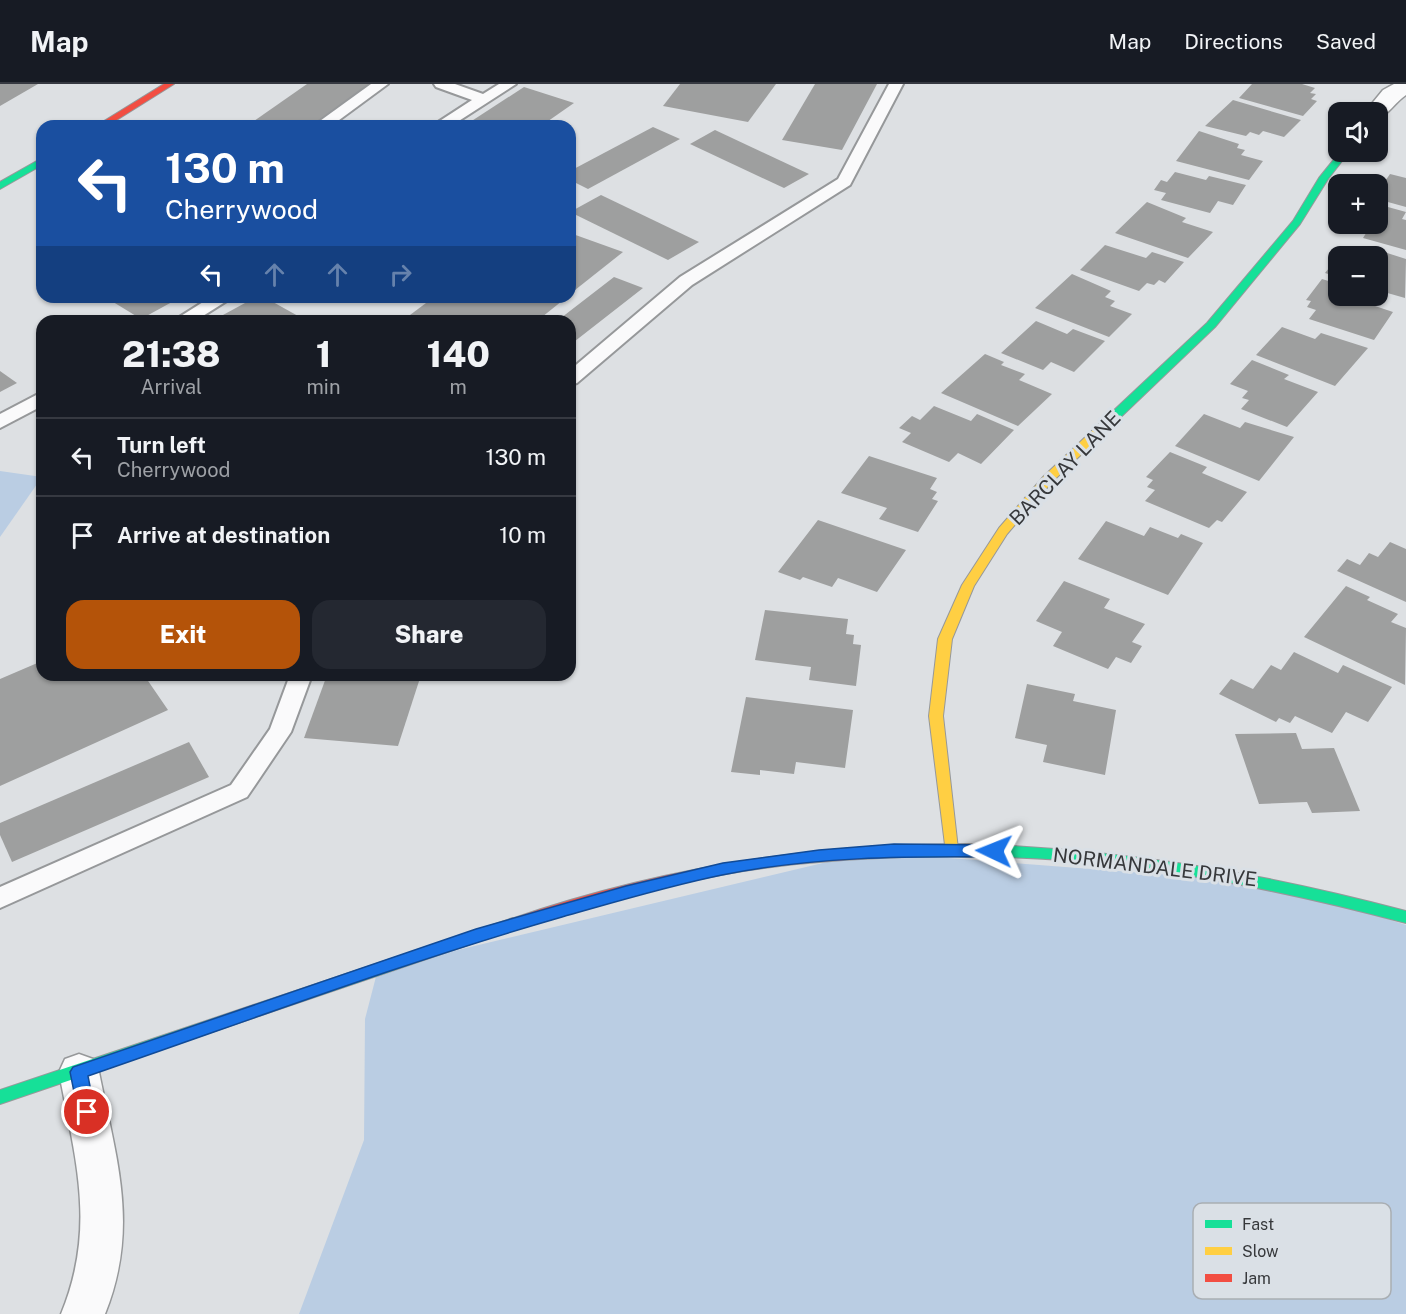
<!DOCTYPE html>
<meta charset="utf-8">
<style>
:root{--surface:#171b24;--page:#242831;--text:#f1f3f6;--muted:#9ea1a6;--line:#363941;--accent:#b45309}
body{margin:0;font-family:"Public Sans",sans-serif;background:var(--page);color:var(--text);height:100vh;display:flex;flex-direction:column;font-size:22px;white-space:nowrap}
*{box-sizing:border-box;margin:0}
p{font-size:20px;color:var(--muted)}
.icon{flex:none;width:33px;height:33px;fill:none;stroke:currentColor;stroke-width:2;stroke-linecap:round;stroke-linejoin:round}
.map{position:relative;flex:1;overflow:hidden}
.drawer{position:absolute;left:36px;top:231px;width:540px;height:366px;display:flex;flex-direction:column;background:var(--surface);border-radius:18px;box-shadow:0 2px 4px #0004}
.drawer>*{flex:none}
.guide{position:absolute;left:36px;top:36px;width:540px;height:183px;border-radius:18px;box-shadow:0 2px 4px #0004;background:#1a4fa0;color:#fff;overflow:hidden}
.buttons{position:absolute;left:1328px;top:18px;display:grid;gap:12px}
.buttons a{display:grid;place-items:center;width:60px;height:60px;border-radius:12px;background:var(--surface);box-shadow:0 2px 4px #0004;font-size:30px}
.pin{position:absolute;display:grid;place-items:center;width:51px;height:51px;color:#fff;margin:-26px;border:3px solid #fff;border-radius:50%;box-shadow:0 2px 6px #0007}
.me{position:absolute;width:66px;margin:-33px;rotate:272deg;stroke-linejoin:round;filter:drop-shadow(0 0 4px #0008)}
.turn{display:flex;align-items:center;gap:21px;height:126px;padding:0 30px;font-size:27px}
.turn .icon{width:78px;height:78px;stroke-width:2.5}
.turn b{display:block;font-size:42px;line-height:51px}
.lanes{display:flex;align-items:center;height:57px;padding:0 30px;background:#0003;justify-content:center;gap:30px;direction:ltr}
.lanes .off{opacity:.35}
.eta{display:flex;justify-content:space-evenly;align-items:center;height:102px;text-align:center}
.eta b{font-size:36px;font-weight:800;line-height:42px}
.primary-button{display:flex;gap:12px;margin-top:auto;padding:12px 30px}
.primary-button a{flex:1;height:69px;border-radius:18px;background:var(--accent);color:#fff;font-size:24px;font-weight:800;line-height:69px;text-align:center}
.primary-button a+a{background:var(--page);color:var(--text)}
ul{padding:0;list-style:none}
li{display:flex;align-items:center;gap:18px;height:78px;padding:0 30px;border-top:2px solid var(--line)}
li div{flex:1}
li b{display:block;font-size:22px}
li em{font-style:normal}
header{display:flex;align-items:center;gap:36px;box-sizing:border-box;height:84px;padding:0 30px;background:var(--surface);border-bottom:2px solid var(--line)}
header strong{font-size:28px}
nav{display:flex;gap:33px;margin-inline-start:auto;font-size:21px}
.map>svg:first-child{display:block}
.green{fill:#bacde3}
.building{fill:#9e9f9f}
.lines{fill:none;stroke-linecap:round;stroke-linejoin:round}
.lane-casing{stroke:#96989a;stroke-width:4}
.street-casing{stroke:#96989a;stroke-width:3}
.fast-casing{stroke:#96989a;stroke-width:2}
.slow-casing{stroke:#96989a;stroke-width:2}
.jam-casing{stroke:#96989a;stroke-width:2}
.lane{fill:#fafafb;fill-rule:evenodd}
.street{fill:#fafafb;fill-rule:evenodd}
.fast{fill:#16e098;fill-rule:evenodd}
.slow{fill:#ffcf43;fill-rule:evenodd}
.jam{fill:#f24e42;fill-rule:evenodd}
.route{fill:#1a73e8;stroke:#114b97;stroke-width:1.5}
.labels{text-anchor:middle;stroke-width:6;stroke-linejoin:round;paint-order:stroke}
.street-label{font-size:20px;fill:#36383b;stroke:#dae0e6}
.key{fill:#dae0e6;stroke:#a9aeb3;stroke-width:1.5}
.key-label{font-size:16px;fill:#36383b}
</style>
<header>
<strong>Map</strong>
<nav><a>Map</a><a>Directions</a><a>Saved</a></nav>
</header>
<div class="map">
<svg width="1406" height="1230" viewBox="0 0 1406 1230">
<rect width="100%" height="100%" fill="#dde0e3"/>
<!-- green -->
<g class="green">
<path d="M0 387 42 393 0 453Z"/>
<path d="M869 768 1276 799 1406 841V1230H299L364 1056 365 935 378 885Z"/>
</g>
<!-- building -->
<g class="building">
<path d="M0 0H38L0 22Z"/>
<path d="M307 0H370L313 42H247Z"/>
<path d="M680 0H776L748 38 663 22Z"/>
<path d="M815 0H877L842 66 782 56Z"/>
<path d="M1252 0H1302L1315 4 1310 9 1316 10 1311 15 1317 17 1303 32 1239 14Z"/>
<path d="M524 3 574 19 541 42H464Z"/>
<path d="M1233 16 1301 36 1284 53 1263 47 1259 51 1250 48 1246 52 1205 42Z"/>
<path d="M653 43 680 55 588 105 570 96V87Z"/>
<path d="M715 46 809 90 784 104 690 60Z"/>
<path d="M1199 47 1239 60 1237 64 1245 66 1241 71 1263 77 1249 96 1176 77Z"/>
<path d="M1175 88 1206 96 1209 92 1246 101 1233 121 1218 117 1210 129 1161 116 1166 109 1154 106 1161 96 1167 98Z"/>
<path d="M1390 90 1406 94V123L1377 115V109Z"/>
<path d="M601 111 699 158 668 176 570 128Z"/>
<path d="M1147 118 1186 134 1182 138 1213 148 1188 174 1115 149Z"/>
<path d="M1377 120 1406 128 1402 135 1406 136V166L1363 154 1368 146 1362 144 1365 140H1377Z"/>
<path d="M570 149 623 168 570 210Z"/>
<path d="M1105 161 1146 174 1152 168 1184 178 1165 199 1159 196 1154 201 1147 199 1139 207 1080 186Z"/>
<path d="M1346 163 1376 172H1338Z"/>
<path d="M1384 168 1406 175 1405 214 1377 206V172L1381 173Z"/>
<path d="M1338 173V193L1325 189Z"/>
<path d="M1072 190 1111 207 1105 213 1115 217 1110 222 1132 230 1109 253 1035 224Z"/>
<path d="M614 193 643 204 570 261V237H557Z"/>
<path d="M1322 195 1338 200V212H1353L1351 214 1393 228 1374 256 1309 235 1316 226 1307 223 1311 217 1306 216Z"/>
<path d="M105 213H163L172 218 141 235Z"/>
<path d="M256 213H264L307 237H212Z"/>
<path d="M434 213H567L537 237H402Z"/>
<path d="M1036 237 1067 250 1073 245 1105 257 1074 288 1051 278 1043 286 1001 269Z"/>
<path d="M1282 243 1315 255 1321 249 1368 264 1335 302 1256 271Z"/>
<path d="M985 270 1004 278 1001 281 1025 290 1019 296 1052 310 1018 342 941 309Z"/>
<path d="M1252 276 1289 291 1284 295 1318 308 1287 343 1241 325 1249 316 1242 314 1248 307 1230 300Z"/>
<path d="M0 287 17 299 0 308Z"/>
<path d="M934 322 971 337 977 330 1014 346 981 380 958 369 949 378 902 358 911 349 899 344 912 332 920 336Z"/>
<path d="M1204 330 1240 344 1245 338 1294 353 1259 397 1175 362Z"/>
<path d="M1170 368 1207 383 1202 389 1247 408 1222 438 1217 436 1209 444 1145 417 1155 406 1147 403 1153 396 1146 393Z"/>
<path d="M869 372 937 394 930 405 937 408 932 415 938 417 918 448 879 435 887 424 841 409Z"/>
<path d="M818 436 906 466 877 508 838 494 832 503 803 493 800 496 778 488Z"/>
<path d="M1106 437 1144 452 1150 443 1178 454 1181 450 1203 459 1168 511 1078 475Z"/>
<path d="M1390 458 1406 465V518L1337 487 1347 475 1360 481 1369 469 1378 473Z"/>
<path d="M1064 497 1110 515 1104 524 1145 540 1132 558 1142 562 1131 579 1116 573 1108 585 1053 562 1062 548 1036 537Z"/>
<path d="M1346 502 1370 513 1367 516 1398 530 1391 538 1406 544 1405 601 1304 553Z"/>
<path d="M765 526 848 535 846 550 854 551 853 560 861 561 856 602 809 596 811 583 755 576Z"/>
<path d="M1294 568 1338 589 1343 581 1392 603 1368 638 1346 628 1332 649 1295 632 1290 639 1279 634 1276 638 1219 610 1231 595 1253 605 1271 581 1281 586Z"/>
<path d="M42 577V591H144L168 626 0 702V595Z"/>
<path d="M327 591H421L398 662 304 654Z"/>
<path d="M1027 600 1075 610 1073 617 1116 626 1105 691 1043 678 1047 661 1015 654Z"/>
<path d="M746 613 853 626 845 684 796 678 794 690 760 686V691L731 688Z"/>
<path d="M1296 649 1302 665 1334 664 1360 727 1312 729 1307 718 1259 720 1235 650Z"/>
<path d="M189 658 209 693 12 778 0 751V739Z"/>
</g>
<g class="lines">
<!-- lane casing -->
<g class="lane-casing">
<g id="lane">
<path d="M371 0H388L331 42H313Z"/>
<path d="M434 0H455L483 10 499 0H516L451 42H432L472 16 436 3Z"/>
<path d="M889 0H903L850 101 692 201 577 299 570 301V286L680 193 838 95Z"/>
<path d="M211 213H233L195 237H173Z"/>
<path d="M42 308V322L0 344V330Z"/>
<path d="M290 591H312L291 648 247 713 0 824V803L231 701 270 645Z"/>
</g>
</g>
<!-- street casing -->
<g class="street-casing">
<g id="street">
<path d="M1394 0H1406V11C1395 18 1389 31 1377 34V28H1365L1383 6Z"/>
<path d="M79 970 93 975 99 988C116 1074 140 1143 105 1230H61C97 1143 75 1075 59 988L65 975Z"/>
</g>
</g>
<!-- fast casing -->
<g class="fast-casing">
<g id="fast">
<path d="M1340 68H1349L1328 95 1300 140 1215 243 1103 350H1095V344L1207 239 1293 137 1319 94Z"/>
<path d="M42 74V81L0 105V98Z"/>
<path d="M969 760C1122 765 1258 788 1406 827V839C1304 812 1202 790 1097 779 1033 772 969 772 905 773L900 771 898 767 900 763 905 761Z"/>
<path d="M513 834 518 836 521 840 518 844 0 1020V1006Z"/>
</g>
</g>
<!-- slow casing -->
<g class="slow-casing">
<path id="slow" d="M1099 343 1105 347 1103 350 1052 398 1007 450 974 502 952 555 943 632 958 765 956 769 951 771 946 769 929 632 938 555 962 501 999 444 1044 392 1095 344Z"/>
</g>
<!-- jam casing -->
<g class="jam-casing">
<g id="jam">
<path d="M164 0H174L107 42H96Z"/>
<path d="M905 761 910 763 912 767 910 771 905 773C845 775 785 779 726 790 654 803 583 824 513 846L508 844 505 840 508 836C638 791 768 767 905 761Z"/>
</g>
</g>
<!-- lane -->
<use href="#lane" class="lane"/>
<!-- street -->
<use href="#street" class="street"/>
<!-- fast -->
<use href="#fast" class="fast"/>
<!-- slow -->
<use href="#slow" class="slow"/>
<!-- jam -->
<use href="#jam" class="jam"/>
</g>
<!-- route -->
<path class="route" d="M894 760 994 761 1000 763 1002 767 1000 771 994 773C904 772 811 773 722 791 668 802 615 818 562 833 402 879 245 938 88 992L95 1028 93 1033 87 1036 81 1033 78 1028 70 988 73 983 476 845 626 802 723 779 819 766Z"/>
<g class="labels">
<!-- street labels -->
<g class="street-label">
<text transform="translate(1065 384) rotate(-46)" y="7">BARCLAY LANE</text>
<text transform="translate(1155 783) rotate(7)" y="7">NORMANDALE DRIVE</text>
</g>
</g>
<!-- legend -->
<rect x="1193" y="1119" width="198" height="96" rx="9" class="key"/>
<rect x="1205" y="1136" width="27" height="8" fill="#16e098"/>
<rect x="1205" y="1163" width="27" height="8" fill="#ffcf43"/>
<rect x="1205" y="1190" width="27" height="8" fill="#f24e42"/>
<g class="key-label">
<text x="1242" y="1146">Fast</text>
<text x="1242" y="1173">Slow</text>
<text x="1242" y="1200">Jam</text>
</g>
</svg>
<div class="buttons">
<a><svg class="icon" aria-label="sound" viewBox="0 0 24 24"><path d="M4 9h4l5-4v14l-5-4H4zM17 9q2 3 0 6"/></svg></a>
<a>+</a>
<a>−</a>
</div>
<div class="pin" style="left:87px;top:1028px;background:#d93025"><svg class="icon" aria-label="arrive" viewBox="0 0 24 24"><path d="M6 21V4h12l-3 4 3 4H6"/></svg></div>
<svg class="me" style="left:994px;top:767px" viewBox="-20 -20 40 40"><path d="M0-17L14 15 0 8-14 15z" fill="#1a73e8" stroke="#fff" stroke-width="4"/></svg>
<div class="guide">
<div class="turn"><svg class="icon" aria-label="left" viewBox="0 0 24 24"><path d="M17 20v-9H6M10 6l-5 5 5 5"/></svg><div><b>130 m</b>Cherrywood</div></div>
<div class="lanes"><svg class="icon" aria-label="left" viewBox="0 0 24 24"><path d="M17 20v-9H6M10 6l-5 5 5 5"/></svg><svg class="icon off" aria-label="ahead" viewBox="0 0 24 24"><path d="M12 20V5M6 11l6-6 6 6"/></svg><svg class="icon off" aria-label="ahead" viewBox="0 0 24 24"><path d="M12 20V5M6 11l6-6 6 6"/></svg><svg class="icon off" aria-label="right" viewBox="0 0 24 24"><path d="M7 20v-9h11M14 6l5 5-5 5"/></svg></div>
</div>
<section class="drawer">
<div class="eta">
<div><b>21:38</b><p>Arrival</p></div>
<div><b>1</b><p>min</p></div>
<div><b>140</b><p>m</p></div>
</div>
<ul>
<li><svg class="icon" aria-label="left" viewBox="0 0 24 24"><path d="M17 20v-9H6M10 6l-5 5 5 5"/></svg><div><b>Turn left</b><p>Cherrywood</p></div><em>130 m</em></li>
<li><svg class="icon" aria-label="arrive" viewBox="0 0 24 24"><path d="M6 21V4h12l-3 4 3 4H6"/></svg><div><b>Arrive at destination</b></div><em>10 m</em></li>
</ul>
<div class="primary-button"><a>Exit</a><a>Share</a></div>
</section>
</div>
